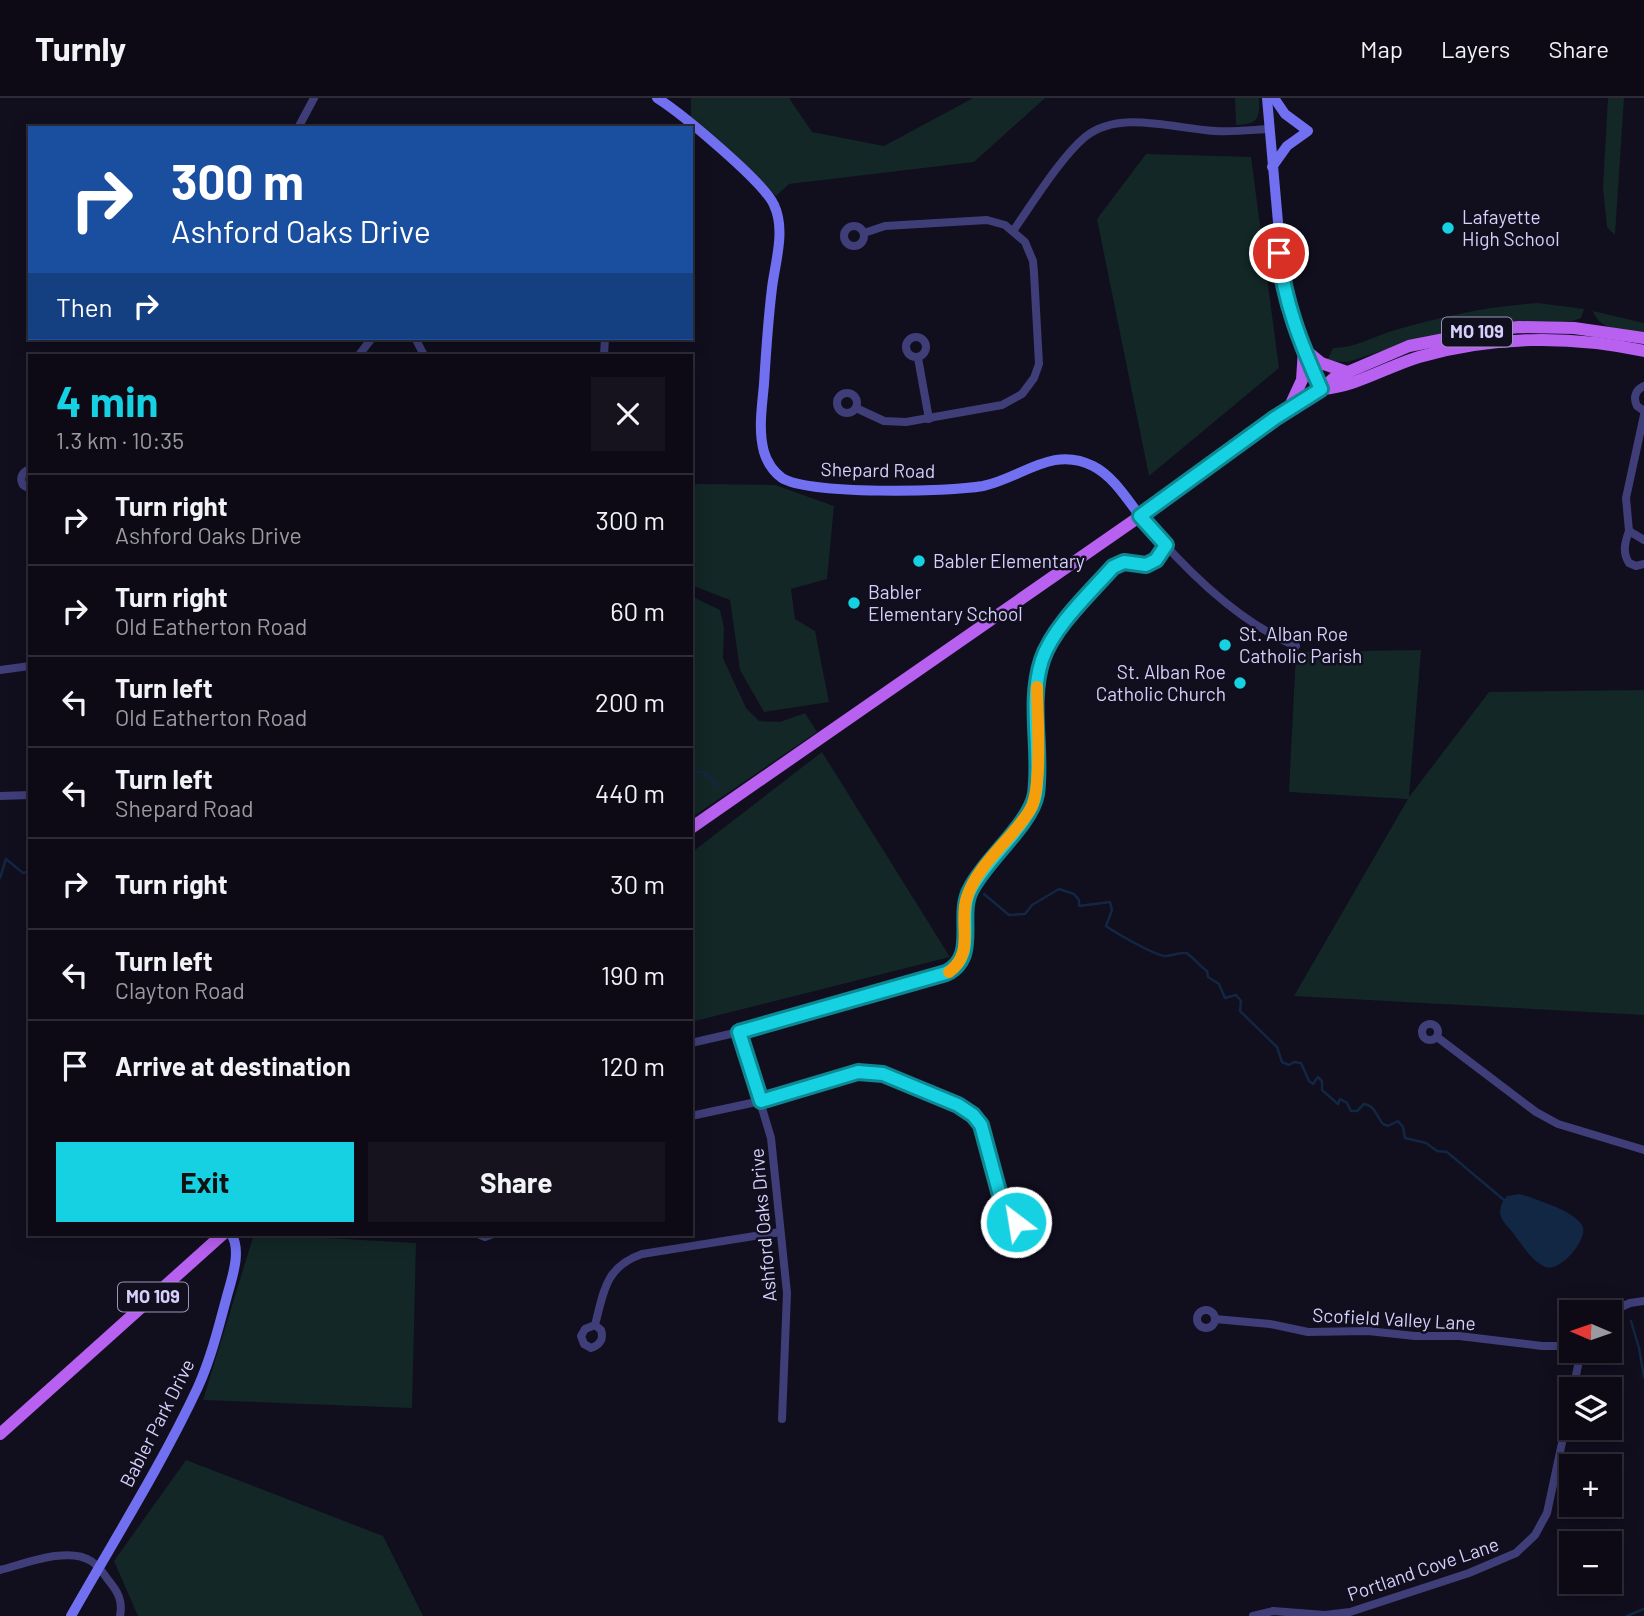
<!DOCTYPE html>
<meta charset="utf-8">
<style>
:root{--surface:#0d0a16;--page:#16131f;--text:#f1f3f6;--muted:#9a9aa1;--line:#2d2b35;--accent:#15d1e1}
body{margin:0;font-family:Barlow,sans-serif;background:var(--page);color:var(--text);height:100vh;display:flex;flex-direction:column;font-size:26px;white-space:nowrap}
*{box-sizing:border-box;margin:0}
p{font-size:23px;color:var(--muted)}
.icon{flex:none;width:38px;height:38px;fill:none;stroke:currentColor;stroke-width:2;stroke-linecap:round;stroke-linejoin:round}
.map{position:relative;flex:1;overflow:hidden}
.side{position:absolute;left:28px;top:256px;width:665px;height:882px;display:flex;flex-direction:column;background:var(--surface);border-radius:0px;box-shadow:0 4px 18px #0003,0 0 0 2px var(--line)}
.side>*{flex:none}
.guide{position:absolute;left:28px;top:28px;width:665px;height:214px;border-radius:0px;box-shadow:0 4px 18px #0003,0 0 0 2px var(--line);background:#1a4fa0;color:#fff;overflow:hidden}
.needle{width:46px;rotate:272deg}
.tools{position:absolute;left:1559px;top:1202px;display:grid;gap:14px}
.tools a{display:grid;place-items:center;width:63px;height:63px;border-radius:0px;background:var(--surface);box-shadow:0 4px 18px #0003,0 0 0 2px var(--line);font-size:35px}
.pin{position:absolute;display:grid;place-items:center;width:60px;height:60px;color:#fff;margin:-30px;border:4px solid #fff;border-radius:50%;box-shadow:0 2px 7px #0007}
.me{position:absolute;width:77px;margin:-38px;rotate:329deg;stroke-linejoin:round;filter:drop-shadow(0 0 5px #0008)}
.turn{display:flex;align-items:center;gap:24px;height:147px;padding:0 28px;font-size:32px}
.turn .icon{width:91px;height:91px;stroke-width:2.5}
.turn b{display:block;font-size:49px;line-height:60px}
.then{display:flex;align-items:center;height:66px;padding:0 28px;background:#0003;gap:14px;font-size:26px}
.round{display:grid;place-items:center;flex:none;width:74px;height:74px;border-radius:0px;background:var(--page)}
.head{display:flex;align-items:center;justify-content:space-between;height:119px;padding:0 28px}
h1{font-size:42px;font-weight:700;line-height:52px;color:var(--accent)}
.cta{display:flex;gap:14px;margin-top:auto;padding:14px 28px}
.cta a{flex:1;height:80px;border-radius:0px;background:var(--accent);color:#111;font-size:28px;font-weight:700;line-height:80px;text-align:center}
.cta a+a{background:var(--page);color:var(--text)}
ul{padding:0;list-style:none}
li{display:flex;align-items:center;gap:21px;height:91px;padding:0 28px;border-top:2px solid var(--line)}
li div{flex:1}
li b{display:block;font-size:26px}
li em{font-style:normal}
header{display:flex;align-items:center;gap:42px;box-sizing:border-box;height:98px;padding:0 35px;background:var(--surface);border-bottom:2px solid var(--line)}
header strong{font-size:33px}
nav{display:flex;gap:38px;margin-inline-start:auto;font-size:24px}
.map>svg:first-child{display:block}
.green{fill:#122726}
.water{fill:#122743}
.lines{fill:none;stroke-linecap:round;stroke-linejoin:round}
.stream{stroke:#122743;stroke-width:2.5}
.street{stroke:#3f3e79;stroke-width:8}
.secondary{stroke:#7170f1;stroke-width:10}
.primary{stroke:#b861f0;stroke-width:12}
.route-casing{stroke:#0e8892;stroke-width:18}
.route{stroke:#15d1e1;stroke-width:12}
.slow{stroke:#f59e0b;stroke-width:12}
.poi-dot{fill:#15d1e1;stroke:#110e1e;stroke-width:2.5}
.labels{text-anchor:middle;stroke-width:5;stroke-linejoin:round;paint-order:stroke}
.shield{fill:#110e1e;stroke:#9a96b9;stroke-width:2}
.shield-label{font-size:18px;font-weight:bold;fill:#d4d0fb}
.poi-label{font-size:19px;fill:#d4d0fb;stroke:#110e1e;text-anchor:start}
.street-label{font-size:19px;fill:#d4d0fb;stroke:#110e1e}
</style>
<header>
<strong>Turnly</strong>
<nav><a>Map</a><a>Layers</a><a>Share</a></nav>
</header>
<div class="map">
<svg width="1644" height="1518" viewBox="0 0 1644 1518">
<rect width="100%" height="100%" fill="#110e1e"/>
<!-- green -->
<g class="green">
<path d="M691 0H789L812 34 884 48 973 0H1045L974 64 789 86 776 98 691 20Z"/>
<path d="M1235 0H1259C1260 21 1258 26 1236 27Z"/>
<path d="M1608 0H1624L1615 137 1607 129 1603 89Z"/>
<path d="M1146 56 1251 59 1279 270 1149 378 1097 121Z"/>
<path d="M1538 205 1584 211 1581 220 1573 223 1419 241 1348 264 1327 263 1333 250C1355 250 1375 238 1395 232 1442 218 1489 208 1538 205Z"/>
<path d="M1593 213 1644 225V234C1625 232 1600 234 1593 213Z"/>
<path d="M691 386 775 387 834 408 827 481 791 491 795 521 815 533 829 604 764 614 740 572 730 502 691 487Z"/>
<path d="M691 498 720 512 724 530 723 560 746 610 759 623 780 624 805 615 817 634 691 720Z"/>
<path d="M1421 552 1409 699 1489 594 1644 592V917L1294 898 1408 701 1289 694 1296 554Z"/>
<path d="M822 654 950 859 691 924V755Z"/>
<path d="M254 1136 416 1145 412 1310 203 1302Z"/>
<path d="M186 1362 383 1438 423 1518H138L114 1463Z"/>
</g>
<!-- water -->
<path class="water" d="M1520 1096C1535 1101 1574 1113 1582 1127 1590 1140 1560 1175 1545 1169 1529 1161 1520 1143 1509 1130 1498 1119 1497 1110 1507 1098Z"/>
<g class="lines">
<!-- stream -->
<g class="stream">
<path d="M691 673H692"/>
<path d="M697 674 705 675 718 688"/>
<path d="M0 780 6 761 23 775 30 773"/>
<path d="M984 796 1009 817 1025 816 1032 807 1059 791 1074 796 1079 802V808L1110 804 1112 812 1106 828C1114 834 1156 858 1165 858 1171 858 1180 854 1186 855 1190 856 1202 870 1207 873L1208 879 1219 886 1225 900 1236 897 1241 903 1240 913 1277 949 1282 964 1289 967 1294 964 1301 965 1309 983 1313 986 1318 979 1322 983V992L1338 1006 1340 1001 1347 1005 1351 1013H1357L1364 1006C1376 1008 1376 1018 1383 1026L1388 1028 1398 1023 1403 1029 1405 1040 1426 1045 1437 1053 1447 1054 1504 1102"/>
<path d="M1631 1223 1639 1250 1644 1279"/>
<path d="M1627 1518 1644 1511"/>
</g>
<!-- street -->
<g class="street">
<path d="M298 30 314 0"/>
<circle cx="854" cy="138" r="10"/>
<path d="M1013 133C1032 106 1061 59 1085 39 1120 11 1174 31 1215 33 1233 34 1251 32 1269 31"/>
<circle cx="916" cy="249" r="10"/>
<path d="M415 240 424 257"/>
<path d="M359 257 372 240"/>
<path d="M604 257 605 240"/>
<path d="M918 260 929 321"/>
<path d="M1644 288C1635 292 1633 300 1637 308L1644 313"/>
<circle cx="847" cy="305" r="10"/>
<path d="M856 310 884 323 906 324 1002 307 1022 296 1034 280 1039 266 1034 175 1033 163 1025 144 1005 127 987 122 885 128 864 135"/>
<path d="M30 371C22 374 19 380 23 387L30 391"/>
<path d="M1140 418C1180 466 1237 524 1296 548"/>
<path d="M1629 433 1626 400 1644 317"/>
<path d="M1644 442 1629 433C1625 444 1622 454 1629 465L1636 468 1644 466"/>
<path d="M0 572 30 568"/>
<path d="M0 698 30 697"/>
<circle cx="1430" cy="934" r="8"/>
<path d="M739 934 771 1040 787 1195 782 1321"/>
<path d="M1437 939 1536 1014 1558 1026 1644 1052"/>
<path d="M691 945 739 934 946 875C979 858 956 815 972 788 986 763 1027 727 1034 702 1038 690 1036 677 1036 665 1036 628 1029 582 1047 549 1056 532 1102 476 1117 468 1140 455 1140 481 1166 447"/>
<path d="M691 1018 761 1003 858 974H872L883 976 958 1007 973 1017 981 1027 1004 1112"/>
<circle cx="1006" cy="1122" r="9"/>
<path d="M478 1136 485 1139 493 1136"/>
<circle cx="1206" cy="1221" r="9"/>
<path d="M1610 1214 1630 1205 1644 1203"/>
<path d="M1215 1221 1270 1226 1308 1234 1368 1233 1415 1238H1459L1542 1248H1572"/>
<path d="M595 1227 585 1231 581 1238 584 1246 591 1250C600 1247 604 1241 601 1232L595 1227C604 1193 605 1169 642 1156L780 1134"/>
<path d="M1573 1292 1581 1253"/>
<path d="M0 1472C24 1466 68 1448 91 1463 99 1468 104 1476 109 1483 118 1494 123 1503 120 1518"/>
<path d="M1253 1518 1273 1513 1325 1517 1350 1514 1469 1475 1516 1455 1535 1437 1547 1415 1572 1298"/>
</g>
<!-- secondary -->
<g class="secondary">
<path d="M657 0C681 15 764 84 774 107 786 132 775 165 772 190 768 222 766 254 764 286 762 309 758 332 764 354 767 364 774 374 782 380 810 397 948 394 983 388 1022 380 1052 347 1093 368 1113 378 1127 401 1140 418"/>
<path d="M1267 0 1284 192 1291 222 1321 291"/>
<path d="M1272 69 1287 48 1308 33 1285 16 1274 0"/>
<path d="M71 1518C114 1442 161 1368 198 1289 211 1260 219 1228 227 1198 232 1180 242 1152 231 1136"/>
</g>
<!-- primary -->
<g class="primary">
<path d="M1304 251 1321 265 1347 274"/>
<path d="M1322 291C1355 289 1386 269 1419 259 1491 238 1570 237 1644 253"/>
<path d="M1290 308 1302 282 1304 251"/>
<path d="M691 730 1185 387 1275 320 1321 291 1334 280 1409 248 1491 232 1519 229 1574 230 1644 240"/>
<path d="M0 1336 223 1136"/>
</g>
</g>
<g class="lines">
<!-- route casing -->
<g class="route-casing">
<path id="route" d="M1016 1124 1012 1114 1004 1112 981 1027 973 1017 958 1007 883 976 858 974 761 1003 739 934 946 875C979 859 957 819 970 793 984 763 1031 726 1036 696 1042 652 1028 605 1042 562 1053 529 1090 495 1113 469L1124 464 1146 467 1156 462 1166 447 1140 418 1275 320 1321 291C1301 246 1284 204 1279 155"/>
</g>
<!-- route -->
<use href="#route" class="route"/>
<!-- slow -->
<path class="slow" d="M949 874C976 854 958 824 967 799 977 767 1013 740 1030 712 1043 691 1037 616 1037 589"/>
</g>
<!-- markers -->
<g class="poi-dot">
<circle cx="1448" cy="130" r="7"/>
<circle cx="919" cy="463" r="7"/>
<circle cx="854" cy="505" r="7"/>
<circle cx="1225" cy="547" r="7"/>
<circle cx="1240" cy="585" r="7"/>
</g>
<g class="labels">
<!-- shield labels -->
<g class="shield">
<rect x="1442" y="219.5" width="70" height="29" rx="5"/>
<rect x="118" y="1184.5" width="70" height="29" rx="5"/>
</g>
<g class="shield-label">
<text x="1477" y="240">MO 109</text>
<text x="153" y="1205">MO 109</text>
</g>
<!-- poi labels -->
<g class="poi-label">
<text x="1462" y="126">Lafayette<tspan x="1462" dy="22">High School</tspan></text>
<text x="933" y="470">Babler Elementary</text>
<text x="868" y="501">Babler<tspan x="868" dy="22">Elementary School</tspan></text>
<text x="1239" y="543">St. Alban Roe<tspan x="1239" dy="22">Catholic Parish</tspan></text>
<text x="1226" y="581" text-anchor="end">St. Alban Roe<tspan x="1226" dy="22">Catholic Church</tspan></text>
</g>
<!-- street labels -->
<g class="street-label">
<text transform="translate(878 372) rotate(1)" y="7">Shepard Road</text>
<text transform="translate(763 1127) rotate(-95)" y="7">Ashford Oaks Drive</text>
<text transform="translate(1394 1221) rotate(3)" y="7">Scofield Valley Lane</text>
<text transform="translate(157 1325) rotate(-63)" y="7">Babler Park Drive</text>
<text transform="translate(1423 1471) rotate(-19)" y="7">Portland Cove Lane</text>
</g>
</g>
</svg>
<div class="tools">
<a><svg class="needle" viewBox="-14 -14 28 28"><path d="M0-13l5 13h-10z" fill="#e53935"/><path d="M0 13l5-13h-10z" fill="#9a9aa1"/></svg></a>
<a><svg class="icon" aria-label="layers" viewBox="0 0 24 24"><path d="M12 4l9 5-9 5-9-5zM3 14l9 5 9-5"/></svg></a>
<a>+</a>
<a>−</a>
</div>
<div class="pin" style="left:1279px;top:155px;background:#d93025"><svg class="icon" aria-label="arrive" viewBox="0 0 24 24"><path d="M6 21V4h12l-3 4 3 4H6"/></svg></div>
<svg class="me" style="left:1016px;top:1124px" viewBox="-20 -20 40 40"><circle r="17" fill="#15d1e1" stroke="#fff" stroke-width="3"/><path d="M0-11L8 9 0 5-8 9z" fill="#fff"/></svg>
<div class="guide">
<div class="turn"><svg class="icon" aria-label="right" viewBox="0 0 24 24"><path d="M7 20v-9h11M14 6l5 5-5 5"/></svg><div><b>300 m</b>Ashford Oaks Drive</div></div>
<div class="then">Then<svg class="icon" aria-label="right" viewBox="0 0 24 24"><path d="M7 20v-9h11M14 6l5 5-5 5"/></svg></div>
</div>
<section class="side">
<div class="head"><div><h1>4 min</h1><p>1.3 km · 10:35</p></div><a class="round"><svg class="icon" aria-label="close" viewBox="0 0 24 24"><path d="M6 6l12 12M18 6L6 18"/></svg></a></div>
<ul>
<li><svg class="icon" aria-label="right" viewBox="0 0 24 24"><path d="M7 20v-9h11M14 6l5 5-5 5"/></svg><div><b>Turn right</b><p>Ashford Oaks Drive</p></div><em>300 m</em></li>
<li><svg class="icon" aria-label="right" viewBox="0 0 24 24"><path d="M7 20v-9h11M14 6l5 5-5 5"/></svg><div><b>Turn right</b><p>Old Eatherton Road</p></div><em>60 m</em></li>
<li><svg class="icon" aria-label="left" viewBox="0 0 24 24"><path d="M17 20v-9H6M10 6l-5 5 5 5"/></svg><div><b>Turn left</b><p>Old Eatherton Road</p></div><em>200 m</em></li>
<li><svg class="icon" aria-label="left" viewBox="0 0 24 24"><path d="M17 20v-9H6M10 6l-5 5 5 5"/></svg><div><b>Turn left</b><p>Shepard Road</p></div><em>440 m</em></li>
<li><svg class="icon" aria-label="right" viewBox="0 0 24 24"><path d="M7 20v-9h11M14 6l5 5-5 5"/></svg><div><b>Turn right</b></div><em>30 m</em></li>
<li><svg class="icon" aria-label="left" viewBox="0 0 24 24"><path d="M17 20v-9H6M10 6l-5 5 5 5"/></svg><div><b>Turn left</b><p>Clayton Road</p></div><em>190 m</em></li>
<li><svg class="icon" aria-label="arrive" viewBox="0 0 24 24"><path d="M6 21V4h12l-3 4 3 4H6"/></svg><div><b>Arrive at destination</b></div><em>120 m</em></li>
</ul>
<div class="cta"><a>Exit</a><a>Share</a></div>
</section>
</div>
